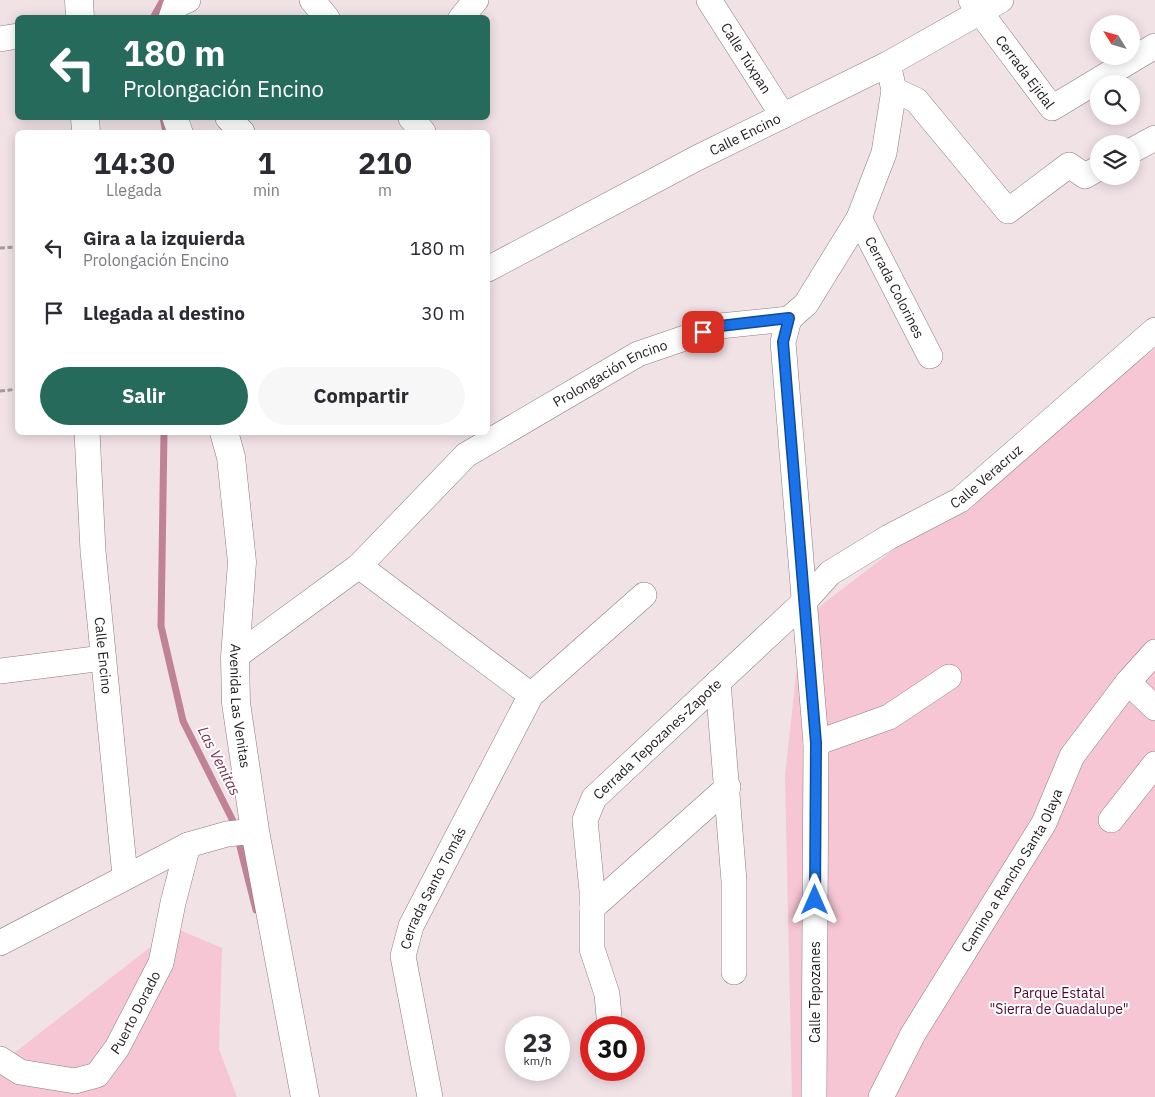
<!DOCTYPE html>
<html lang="es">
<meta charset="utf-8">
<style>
:root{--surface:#fff;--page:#f7f7f7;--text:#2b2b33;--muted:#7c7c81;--accent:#266a5c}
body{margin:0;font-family:"IBM Plex Sans",sans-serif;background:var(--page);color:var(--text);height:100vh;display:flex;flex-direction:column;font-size:19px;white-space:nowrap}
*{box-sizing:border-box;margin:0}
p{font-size:16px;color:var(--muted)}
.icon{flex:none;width:28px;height:28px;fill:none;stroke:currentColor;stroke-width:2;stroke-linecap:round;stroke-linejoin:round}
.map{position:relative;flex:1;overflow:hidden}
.panel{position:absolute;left:15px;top:130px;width:475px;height:305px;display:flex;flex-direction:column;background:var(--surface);border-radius:8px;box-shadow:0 2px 12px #0003}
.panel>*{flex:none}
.banner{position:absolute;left:15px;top:15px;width:475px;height:105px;border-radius:8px;box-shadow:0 2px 12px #0003;background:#266a5c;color:#fff;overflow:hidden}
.needle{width:32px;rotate:307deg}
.buttons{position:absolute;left:1090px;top:15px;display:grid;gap:10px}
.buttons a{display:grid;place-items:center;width:50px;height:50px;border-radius:50%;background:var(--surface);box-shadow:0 2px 12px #0003;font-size:25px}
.speed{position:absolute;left:505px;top:1016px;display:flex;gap:10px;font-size:25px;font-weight:700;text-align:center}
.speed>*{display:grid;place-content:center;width:65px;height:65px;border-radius:50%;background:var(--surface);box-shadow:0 2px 12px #0003;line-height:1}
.speed small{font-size:12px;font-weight:400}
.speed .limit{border:8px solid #d22;background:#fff;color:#111}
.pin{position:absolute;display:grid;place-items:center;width:42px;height:42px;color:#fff;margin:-21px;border-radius:10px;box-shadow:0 2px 8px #0006}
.me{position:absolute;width:55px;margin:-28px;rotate:0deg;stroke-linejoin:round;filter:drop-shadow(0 0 4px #0008)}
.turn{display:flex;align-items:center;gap:18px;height:105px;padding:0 25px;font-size:22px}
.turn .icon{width:65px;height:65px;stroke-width:2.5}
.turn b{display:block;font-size:35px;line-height:42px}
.eta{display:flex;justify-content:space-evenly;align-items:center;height:85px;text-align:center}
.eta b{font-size:30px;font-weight:800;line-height:35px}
.button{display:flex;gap:10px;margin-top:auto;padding:10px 25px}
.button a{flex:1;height:58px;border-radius:30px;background:var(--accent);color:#fff;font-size:20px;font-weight:800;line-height:58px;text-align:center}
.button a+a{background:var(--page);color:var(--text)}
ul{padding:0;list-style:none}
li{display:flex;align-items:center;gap:15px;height:65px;padding:0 25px}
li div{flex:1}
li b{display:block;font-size:19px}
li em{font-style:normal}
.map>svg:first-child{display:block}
.green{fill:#f6c6d5}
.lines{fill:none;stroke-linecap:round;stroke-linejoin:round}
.stream{stroke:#c08297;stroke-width:7}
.street-casing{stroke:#8a7d81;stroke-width:26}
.secondary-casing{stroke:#8a7d81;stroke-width:29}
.path{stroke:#a4999c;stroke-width:3;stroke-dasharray:5 2.5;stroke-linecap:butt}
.street{stroke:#fff;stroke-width:25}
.secondary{stroke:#fff;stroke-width:28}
.route-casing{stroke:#114b97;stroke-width:12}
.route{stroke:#1a73e8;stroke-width:9}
.labels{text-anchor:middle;stroke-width:4;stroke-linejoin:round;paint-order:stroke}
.street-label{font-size:14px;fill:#201b1d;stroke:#fff}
.park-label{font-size:14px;fill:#53062d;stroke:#fff}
.water-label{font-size:15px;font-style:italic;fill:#7a2d4d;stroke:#fff}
</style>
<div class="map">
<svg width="1155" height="1097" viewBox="0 0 1155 1097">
<rect width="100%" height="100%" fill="#f1e2e6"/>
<!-- green -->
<g class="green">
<path d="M1155 349V1097H792L785 776 802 620Z"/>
<path d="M175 928 222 948 219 1049 237 1097H0V1064Z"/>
</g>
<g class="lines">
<!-- stream -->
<g class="stream">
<path d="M153 18 163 0"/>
<path d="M163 118 166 132"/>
<path d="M164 432 161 626 183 721 234 823 256 910"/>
</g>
<!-- street casing -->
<g class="street-casing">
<g id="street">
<path d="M312 0 327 18"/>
<path id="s1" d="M709 0 783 116"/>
<path id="s2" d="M971 0 1052 108 1155 46"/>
<path d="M171 18 175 6 188 0"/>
<path d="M461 18 476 0"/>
<path d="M0 39 18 36"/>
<path d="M894 90 916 100 1008 211 1069 165 1085 176 1099 168"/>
<path d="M175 118 180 132"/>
<path d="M228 118 242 132"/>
<path d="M411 118 423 132"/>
<path d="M1131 151 1155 138"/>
<path id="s3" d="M859 218 930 356"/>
<path id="s4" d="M488 269 697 158 888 64 1001 0"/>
<path d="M789 319 783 342 816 743 814 1097"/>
<path id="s5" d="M87 432 93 551 125 876"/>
<path d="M359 566 531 695"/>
<path id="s6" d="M235 657 359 566 466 455 638 354 720 326 789 319 806 304 859 218 884 153 894 90 888 64"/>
<path d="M0 671 103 658"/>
<path d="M718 682 734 881V972"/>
<path d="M1128 682 1155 708"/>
<path d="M816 743 889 717 949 677"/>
<path d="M1111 820 1155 764"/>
<path d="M592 908 728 787"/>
<path d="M0 943 188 845 227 834 255 831"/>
<path id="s7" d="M610 1028 607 994 592 949V891L585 820 594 798 803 603 830 573 889 537 960 500 1155 330"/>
<path id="s8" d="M0 1059 20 1072 75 1081 97 1075 117 1048 161 963 173 903 188 845"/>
<path id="s9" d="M430 1097 403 956 411 926 531 695 644 595"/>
<path id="s10" d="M881 1097 913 1034 1044 823 1072 756 1128 682 1155 652"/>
</g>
</g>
<!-- secondary casing -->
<g class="secondary-casing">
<g id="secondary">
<path d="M79 0 80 18"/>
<path d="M85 118 86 132"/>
<path id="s11" d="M224 432 231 457 242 562 235 657 236 703 255 831 305 1097"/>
</g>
</g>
<!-- path -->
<g class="path">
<path d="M0 248 18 247"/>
<path d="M0 391 18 389"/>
</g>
<!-- street -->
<use href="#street" class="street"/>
<!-- secondary -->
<use href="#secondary" class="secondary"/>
</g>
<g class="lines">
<!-- route casing -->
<g class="route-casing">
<path id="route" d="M703 332 720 326 789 318 783 342 816 743 815 900"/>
</g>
<!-- route -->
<use href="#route" class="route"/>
</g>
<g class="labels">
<!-- street labels -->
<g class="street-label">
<text dy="5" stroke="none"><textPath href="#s1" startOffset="69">Calle Túxpan</textPath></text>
<text dy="5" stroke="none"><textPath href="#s2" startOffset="90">Cerrada Ejidal</textPath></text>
<text dy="5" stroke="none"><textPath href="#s4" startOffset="290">Calle Encino</textPath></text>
<text dy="5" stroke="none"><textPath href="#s3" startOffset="78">Cerrada Colorines</textPath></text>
<text dy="5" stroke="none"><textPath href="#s6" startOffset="474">Prolongación Encino</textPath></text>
<text dy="5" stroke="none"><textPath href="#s7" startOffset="745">Calle Veracruz</textPath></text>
<text dy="5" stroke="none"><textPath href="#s5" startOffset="224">Calle Encino</textPath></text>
<text dy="5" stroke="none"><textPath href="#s11" startOffset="276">Avenida Las Venitas</textPath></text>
<text dy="5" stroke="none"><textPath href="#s7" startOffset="321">Cerrada Tepozanes-Zapote</textPath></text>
<text dy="5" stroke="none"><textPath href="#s10" startOffset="262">Camino a Rancho Santa Olaya</textPath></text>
<text dy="5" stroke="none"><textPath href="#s9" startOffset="218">Cerrada Santo Tomás</textPath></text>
<text transform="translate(815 992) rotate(-90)" y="5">Calle Tepozanes</text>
<text dy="5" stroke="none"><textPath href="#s8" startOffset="176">Puerto Dorado</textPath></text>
</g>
<!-- park labels -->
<g class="park-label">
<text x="1059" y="998">Parque Estatal<tspan x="1059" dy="16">"Sierra de Guadalupe"</tspan></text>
</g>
<!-- water labels -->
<g class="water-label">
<text transform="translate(219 761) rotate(63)" y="5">Las Venitas</text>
</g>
</g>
</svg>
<div class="buttons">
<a><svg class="needle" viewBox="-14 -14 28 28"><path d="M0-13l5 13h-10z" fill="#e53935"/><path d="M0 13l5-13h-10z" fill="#7c7c81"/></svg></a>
<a><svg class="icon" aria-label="search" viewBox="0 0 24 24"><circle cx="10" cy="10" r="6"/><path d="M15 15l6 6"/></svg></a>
<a><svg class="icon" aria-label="layers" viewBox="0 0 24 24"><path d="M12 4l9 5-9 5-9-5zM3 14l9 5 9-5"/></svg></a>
</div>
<div class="speed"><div>23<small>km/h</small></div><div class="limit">30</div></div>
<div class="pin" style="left:703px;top:332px;background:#d93025"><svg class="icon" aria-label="arrive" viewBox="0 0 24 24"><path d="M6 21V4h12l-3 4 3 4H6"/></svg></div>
<svg class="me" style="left:815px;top:900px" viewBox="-20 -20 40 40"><path d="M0-17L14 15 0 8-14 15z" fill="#1a73e8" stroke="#fff" stroke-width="4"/></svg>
<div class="banner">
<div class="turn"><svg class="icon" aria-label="left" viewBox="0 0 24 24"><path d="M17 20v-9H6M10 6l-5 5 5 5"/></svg><div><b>180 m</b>Prolongación Encino</div></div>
</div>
<section class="panel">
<div class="eta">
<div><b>14:30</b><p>Llegada</p></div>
<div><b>1</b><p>min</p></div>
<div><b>210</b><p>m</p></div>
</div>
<ul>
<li><svg class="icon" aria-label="left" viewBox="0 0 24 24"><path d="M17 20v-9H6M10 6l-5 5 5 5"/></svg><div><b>Gira a la izquierda</b><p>Prolongación Encino</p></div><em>180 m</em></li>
<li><svg class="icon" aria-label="arrive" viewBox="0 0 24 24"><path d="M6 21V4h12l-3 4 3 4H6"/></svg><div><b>Llegada al destino</b></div><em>30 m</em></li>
</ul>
<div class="button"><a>Salir</a><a>Compartir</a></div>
</section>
</div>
